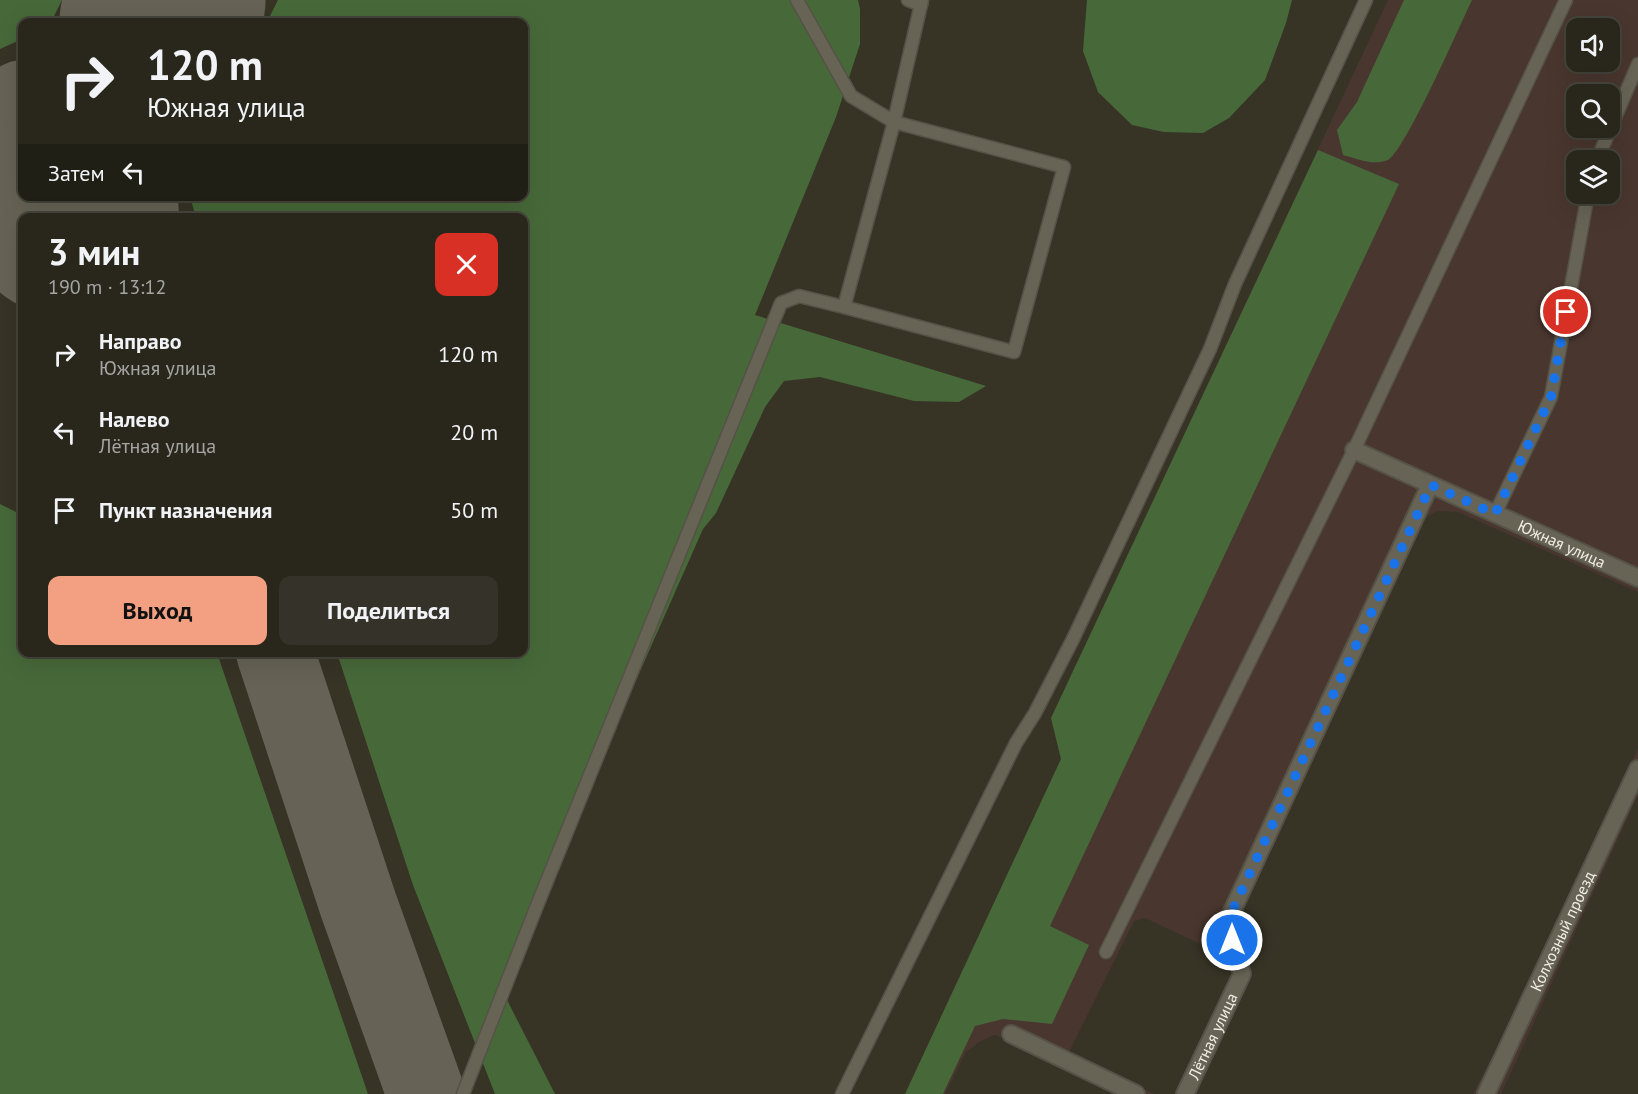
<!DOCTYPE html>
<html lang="ru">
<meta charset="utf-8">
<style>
:root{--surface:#29271c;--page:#353329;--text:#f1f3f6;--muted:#a5a5a3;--line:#45443b;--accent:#f39f82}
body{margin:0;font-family:"PT Sans",sans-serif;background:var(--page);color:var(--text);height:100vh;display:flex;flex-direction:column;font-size:22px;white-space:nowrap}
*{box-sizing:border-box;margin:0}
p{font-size:20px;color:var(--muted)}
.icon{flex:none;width:33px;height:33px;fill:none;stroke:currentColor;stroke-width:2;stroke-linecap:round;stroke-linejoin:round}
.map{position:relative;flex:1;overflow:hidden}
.drawer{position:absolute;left:18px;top:213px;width:510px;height:444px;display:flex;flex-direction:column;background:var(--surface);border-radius:12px;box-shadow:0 6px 24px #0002,0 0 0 2px var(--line)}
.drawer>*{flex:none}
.hud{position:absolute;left:18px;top:18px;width:510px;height:183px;border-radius:12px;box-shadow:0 6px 24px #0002,0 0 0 2px var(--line);background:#29271c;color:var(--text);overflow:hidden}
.buttons{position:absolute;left:1566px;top:18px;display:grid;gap:12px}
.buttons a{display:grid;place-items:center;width:54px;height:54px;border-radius:12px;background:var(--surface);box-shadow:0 6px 24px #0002,0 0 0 2px var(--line);font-size:30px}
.pin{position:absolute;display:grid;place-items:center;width:51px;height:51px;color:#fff;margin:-26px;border:3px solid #fff;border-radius:50%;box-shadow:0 2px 6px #0007}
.me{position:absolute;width:66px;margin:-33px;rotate:0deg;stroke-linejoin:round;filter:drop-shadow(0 0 4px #0008)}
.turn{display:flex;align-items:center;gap:21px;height:126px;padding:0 30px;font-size:27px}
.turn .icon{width:78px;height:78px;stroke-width:2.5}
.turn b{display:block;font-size:42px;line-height:51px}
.then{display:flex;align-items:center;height:57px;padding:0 30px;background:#0003;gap:12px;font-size:22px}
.round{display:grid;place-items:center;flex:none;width:63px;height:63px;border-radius:12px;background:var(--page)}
.head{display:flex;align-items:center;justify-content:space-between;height:102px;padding:0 30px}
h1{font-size:36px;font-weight:600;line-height:45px}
.action{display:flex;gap:12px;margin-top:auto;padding:12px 30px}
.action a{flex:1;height:69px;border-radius:12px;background:var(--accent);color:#111;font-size:24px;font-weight:600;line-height:69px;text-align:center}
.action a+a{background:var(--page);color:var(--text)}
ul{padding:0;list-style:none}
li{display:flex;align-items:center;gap:18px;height:78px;padding:0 30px}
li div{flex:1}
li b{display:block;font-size:22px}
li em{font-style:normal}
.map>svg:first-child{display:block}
.industrial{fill:#49362f;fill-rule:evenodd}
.green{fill:#476939}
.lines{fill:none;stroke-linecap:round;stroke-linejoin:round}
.taxiway{stroke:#666356;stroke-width:78}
.runway{stroke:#666356;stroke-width:195}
.service-casing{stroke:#555246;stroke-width:15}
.minor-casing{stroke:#555246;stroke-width:20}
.service{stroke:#676455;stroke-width:12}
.minor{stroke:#676455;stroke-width:16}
.route{stroke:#1a73e8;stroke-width:10;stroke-dasharray:0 18}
.labels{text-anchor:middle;stroke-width:6;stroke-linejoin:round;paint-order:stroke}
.street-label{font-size:16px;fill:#f0eee5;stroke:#1d1b15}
</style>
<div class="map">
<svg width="1638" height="1094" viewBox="0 0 1638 1094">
<rect width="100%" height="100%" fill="#373426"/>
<!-- industrial -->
<g class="industrial">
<path d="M1388 0H1638V592L1458 512 1438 511 1428 516 1419 526 1235 920 1229 955 1220 953 1145 918 1134 921 1068 1054 1154 1094H1116L1007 1039 994 1035 979 1042 966 1052 945 1094H905L1061 759 1051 718ZM1576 28H1610V62H1576ZM1576 94H1610V128H1576ZM1576 160H1610V194H1576Z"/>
<path d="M1638 748V795L1501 1094H1473L1502 1038Z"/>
</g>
<!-- green -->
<g class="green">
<path d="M0 0H62L51 22H22V39L0 49Z"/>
<path d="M278 0H858L860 9V44L836 117 755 315 986 386 959 402 914 401 820 377 784 381 765 407 716 513 703 529 506 974V998L555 1094H495L413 885 337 653 524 652V218L196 217 190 197 524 196V22H267Z"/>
<path d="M1087 0H1292L1286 23 1265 80 1229 118 1203 133 1164 132 1132 125 1098 92 1083 51Z"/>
<path d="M1404 0H1472C1460 25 1405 151 1388 160 1373 166 1358 159 1343 155L1337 130 1357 102Z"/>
<path d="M1318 150 1399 184 1050 926 1089 945 1052 1024 1003 1019 975 1026 943 1094H905L1061 759 1051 718Z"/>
<path d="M0 504 22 515V652L217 653 368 1094H0Z"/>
</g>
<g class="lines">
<!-- taxiway -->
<g class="taxiway">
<path d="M143 22 161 14"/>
<path d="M0 111 22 99"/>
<path d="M139 196 140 218"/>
<path d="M275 652 358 904 426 1094"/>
</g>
<!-- runway -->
<g class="runway">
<path d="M157 22 168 0"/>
<path d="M63 218 73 196"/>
</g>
<!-- service casing -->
<g class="service-casing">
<g id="service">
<path d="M797 0 851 96 894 122 922 0"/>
<path d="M908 0 921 5"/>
<path d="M894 122 1064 167 1014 352 844 307Z"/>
<path d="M1597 160 1638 64"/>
<path d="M1495 514 1551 397 1588 194"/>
<path d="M1106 952 1354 450 1566 0"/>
<path d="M463 1094 536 908 781 303 799 296 844 307"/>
<path d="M842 1094 1016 743 1035 713 1073 639 1210 349 1235 284 1366 0"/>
</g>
</g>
<!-- minor casing -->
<g class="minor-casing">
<g id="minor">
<path id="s1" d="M1354 450 1638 578"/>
<path d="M1011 1034 1136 1094"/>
<path id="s2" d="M1185 1094 1242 974 1227 922 1430 485"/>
<path id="s3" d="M1486 1094 1638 769"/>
</g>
</g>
<!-- service -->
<use href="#service" class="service"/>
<!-- minor -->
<use href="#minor" class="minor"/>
</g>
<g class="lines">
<!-- route -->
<path class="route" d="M1232 940 1227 922 1431 485 1495 514 1551 397 1566 312"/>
</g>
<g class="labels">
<!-- street labels -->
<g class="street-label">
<text dy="6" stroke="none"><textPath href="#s1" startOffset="228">Южная улица</textPath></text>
<text dy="6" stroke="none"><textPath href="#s3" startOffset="180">Колхозный проезд</textPath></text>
<text dy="6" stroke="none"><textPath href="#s2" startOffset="64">Лётная улица</textPath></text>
</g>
</g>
</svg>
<div class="buttons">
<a><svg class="icon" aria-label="sound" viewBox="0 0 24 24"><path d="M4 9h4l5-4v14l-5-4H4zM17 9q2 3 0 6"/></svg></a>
<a><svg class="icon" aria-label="search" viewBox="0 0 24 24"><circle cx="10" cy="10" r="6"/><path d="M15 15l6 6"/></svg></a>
<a><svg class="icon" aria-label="layers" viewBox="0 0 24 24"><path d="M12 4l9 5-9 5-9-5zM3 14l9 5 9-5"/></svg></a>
</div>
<div class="pin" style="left:1566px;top:312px;background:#d93025"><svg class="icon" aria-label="arrive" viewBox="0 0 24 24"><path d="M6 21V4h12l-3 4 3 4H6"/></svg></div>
<svg class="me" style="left:1232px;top:940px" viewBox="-20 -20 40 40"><circle r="17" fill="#1a73e8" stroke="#fff" stroke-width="3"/><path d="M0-11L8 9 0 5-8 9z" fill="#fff"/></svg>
<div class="hud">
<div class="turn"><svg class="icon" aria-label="right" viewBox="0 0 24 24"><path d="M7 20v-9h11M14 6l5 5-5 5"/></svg><div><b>120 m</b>Южная улица</div></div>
<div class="then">Затем<svg class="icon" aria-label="left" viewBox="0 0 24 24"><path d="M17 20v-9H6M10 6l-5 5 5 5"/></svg></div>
</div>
<section class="drawer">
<div class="head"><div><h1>3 мин</h1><p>190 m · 13:12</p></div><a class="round" style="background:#d93025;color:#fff"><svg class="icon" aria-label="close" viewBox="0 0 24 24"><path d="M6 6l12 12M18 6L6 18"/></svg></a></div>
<ul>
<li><svg class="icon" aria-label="right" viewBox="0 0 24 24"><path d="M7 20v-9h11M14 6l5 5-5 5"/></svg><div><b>Направо</b><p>Южная улица</p></div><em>120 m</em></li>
<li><svg class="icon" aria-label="left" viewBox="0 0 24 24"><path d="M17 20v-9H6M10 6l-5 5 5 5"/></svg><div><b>Налево</b><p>Лётная улица</p></div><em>20 m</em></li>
<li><svg class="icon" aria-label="arrive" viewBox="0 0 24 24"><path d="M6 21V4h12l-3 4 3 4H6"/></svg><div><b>Пункт назначения</b></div><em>50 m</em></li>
</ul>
<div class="action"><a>Выход</a><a>Поделиться</a></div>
</section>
</div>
